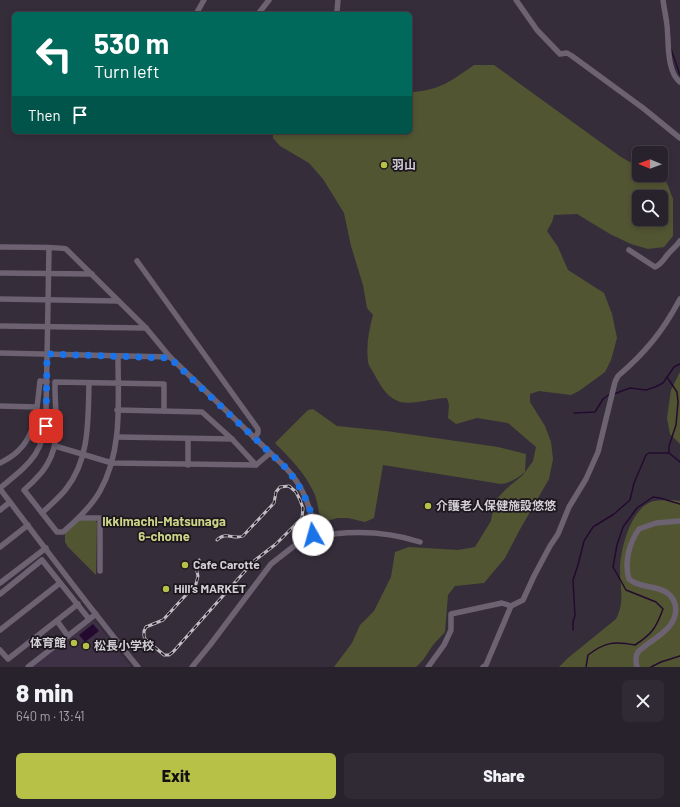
<!DOCTYPE html>
<meta charset="utf-8">
<style>
:root{--surface:#28222c;--page:#302a34;--text:#f1f3f6;--muted:#a5a4a9;--line:#443f48;--accent:#b8c147}
body{margin:0;font-family:Barlow,"Noto Sans JP",sans-serif;background:var(--page);color:var(--text);height:100vh;display:flex;flex-direction:column;font-size:15px;white-space:nowrap}
*{box-sizing:border-box;margin:0}
p{font-size:13px;color:var(--muted)}
.icon{flex:none;width:22px;height:22px;fill:none;stroke:currentColor;stroke-width:2;stroke-linecap:round;stroke-linejoin:round}
.map{position:relative;height:667px;overflow:hidden}
.drawer{display:flex;flex-direction:column;background:var(--surface);flex:1}
.drawer>*{flex:none}
.top-card{position:absolute;left:12px;top:12px;width:400px;height:122px;border-radius:6px;box-shadow:0 2px 6px #0003,0 0 0 1px var(--line);background:#00695c;color:#fff;overflow:hidden}
.needle{width:26px;rotate:271deg}
.controls{position:absolute;left:632px;top:146px;display:grid;gap:8px}
.controls a{display:grid;place-items:center;width:36px;height:36px;border-radius:6px;background:var(--surface);box-shadow:0 2px 6px #0003,0 0 0 1px var(--line);font-size:20px}
.pin{position:absolute;display:grid;place-items:center;width:34px;height:34px;color:#fff;margin:-17px;border-radius:8px;box-shadow:0 2px 6px #0006}
.me{position:absolute;width:44px;margin:-22px;rotate:353deg;stroke-linejoin:round;filter:drop-shadow(0 0 3px #0008)}
.turn{display:flex;align-items:center;gap:14px;height:84px;padding:0 16px;font-size:18px}
.turn .icon{width:52px;height:52px;stroke-width:2.5}
.turn b{display:block;font-size:28px;line-height:34px}
.then{display:flex;align-items:center;height:38px;padding:0 16px;background:#0003;gap:8px;font-size:15px}
.round{display:grid;place-items:center;flex:none;width:42px;height:42px;border-radius:6px;background:var(--page)}
.headline{display:flex;align-items:center;justify-content:space-between;height:68px;padding:0 16px}
h1{font-size:24px;font-weight:800;line-height:30px}
.primary-button{display:flex;gap:8px;margin-top:auto;padding:8px 16px}
.primary-button a{flex:1;height:46px;border-radius:6px;background:var(--accent);color:#111;font-size:16px;font-weight:800;line-height:46px;text-align:center}
.primary-button a+a{background:var(--page);color:var(--text)}
.map>svg:first-child{display:block}
.built{fill:#3f3145}
.green{fill:#525532;fill-rule:evenodd}
.water{fill:#240a2f}
.lines{fill:none;stroke-linecap:round;stroke-linejoin:round}
.stream{stroke:#240a2f;stroke-width:1.5}
.minor{stroke:#6c6271;stroke-width:5.5}
.rail-casing{stroke:#c1bbc4;stroke-width:3}
.rail{stroke:#1b171d;stroke-width:1.5;stroke-dasharray:4.5;stroke-linecap:butt}
.route{stroke:#1a73e8;stroke-width:7;stroke-dasharray:0 12.6}
.poi-dot{fill:#b8c147;stroke:#1b171d;stroke-width:1.5}
.labels{text-anchor:middle;stroke-width:3.5;stroke-linejoin:round;paint-order:stroke}
.poi-label{font-size:12px;font-weight:bold;fill:#d4ced7;stroke:#1b171d;text-anchor:start}
.neighbourhood-label{font-size:13px;font-weight:bold;fill:#ccd487;stroke:#1b171d}
</style>
<div class="map">
<svg width="680" height="667" viewBox="0 0 680 667">
<rect width="100%" height="100%" fill="#362d3b"/>
<!-- built -->
<path class="built" d="M94 620 131 667H31L53 649Z"/>
<!-- green -->
<g class="green">
<path d="M474 65H494L621 157 639 167V175H653L667 183 673 199V236L664 247 648 249 631 244 610 234 577 214 554 215 552 222 547 231 558 247 568 270 604 293 612 314 617 338 611 360 605 372 579 391 571 395 539 391 530 394V402L545 426 551 442 553 459 549 479 519 531 505 558 484 583 455 586 448 595 445 632 433 645 423 660 416 667H334L352 643 360 625 374 611 391 577 395 552 409 547 458 550 475 547 491 521 494 502 506 489 523 475 533 461 536 447 508 423 477 418 456 424 448 418 449 405 447 398C433 398 414 405 401 402 386 398 380 384 373 372 371 368 368 365 368 361 366 345 369 330 373 315L367 308 363 285 351 246 344 213 323 179 309 163 280 146 273 138V132H410V92C439 91 451 81 474 65ZM639 197H661V219H639Z"/>
<path d="M680 372V444L670 434 667 418 671 390Z"/>
<path d="M313 409 337 426 386 431 498 447 526 454 525 472C518 478 510 483 501 484L383 465 374 518 365 522 348 518H337L321 523C319 514 318 504 315 495 306 474 291 459 275 443L308 410Z"/>
<path d="M672 500 680 501V667H559L568 658 616 619C625 602 620 588 620 570 620 550 631 506 654 501 659 500 666 500 672 500Z"/>
<path d="M79 520H95L97 523 96 575 68 547 65 542V533Z"/>
</g>
<!-- water -->
<path class="water" d="M93 624 99 631 85 642 79 635Z"/>
<g class="lines">
<!-- stream -->
<g class="stream">
<path d="M669 23 670 35"/>
<path d="M671 49 680 75"/>
<path d="M667 377 677 392 678 402 676 425 669 446V453L680 462"/>
<path d="M614 394 630 388 646 390 655 387 663 383 674 367 680 364"/>
<path d="M574 413 595 412 603 399 610 394"/>
<path d="M573 630V621L575 616 573 580 578 565 584 541 593 527 614 514 630 500 634 483 646 455 649 453H669"/>
<path d="M586 667 588 655C605 642 614 641 635 645 652 634 656 628 663 609L656 602 626 590 613 567 617 545 623 527 637 508 653 497 660 498 680 504"/>
<path d="M651 667 661 662 680 656"/>
</g>
<!-- minor -->
<g class="minor">
<path d="M516 0 537 30 560 54 567 53 572 56 643 108 680 138"/>
<path d="M663 0C664 8 666 17 667 25 669 41 666 71 680 82"/>
<path d="M337 11 338 0"/>
<path d="M196 14 204 0"/>
<path d="M258 14 269 0"/>
<path d="M0 247C10 247 62 247 66 249L146 328 170 357 285 467C290 472 294 477 297 482 304 492 319 527 311 538L294 546 271 564 210 645 192 667"/>
<path d="M629 250 655 267C662 264 664 258 669 253 673 248 677 246 680 241"/>
<path d="M137 261 258 429V433L254 438"/>
<path d="M0 273 92 274"/>
<path d="M0 299 118 301"/>
<path d="M0 326 146 328"/>
<path d="M0 353 170 357"/>
<path d="M118 356C118 401 123 450 100 491 91 507 77 520 63 532H57L24 490C30 485 36 479 42 472 64 444 54 415 55 382L164 384V411"/>
<path d="M0 406 37 407"/>
<path d="M117 410 202 412 232 439 256 465"/>
<path d="M117 437 232 439"/>
<path d="M55 446 112 463 256 465 270 453"/>
<path d="M0 463C6 460 13 456 18 451 37 434 37 405 40 381L47 382"/>
<path d="M188 465V439"/>
<path d="M0 488C29 464 45 454 46 413L49 249"/>
<path d="M0 489C46 549 90 609 138 667"/>
<path d="M0 510 10 502"/>
<path d="M42 513C50 505 59 498 66 489 90 459 88 419 89 383"/>
<path d="M79 518H100V571"/>
<path d="M311 538C347 530 385 531 420 542"/>
<path d="M0 547 28 525"/>
<path d="M0 583 46 548"/>
<path d="M0 594 42 560 89 619"/>
<path d="M57 621 68 636"/>
<path d="M0 630 60 583"/>
<path d="M0 650 8 659 78 604"/>
<path d="M28 667 96 614"/>
<path d="M428 667 444 645 451 630V614L502 603 511 606"/>
<path d="M483 667 486 665 511 606 523 600 534 576 550 546 558 534 569 507 586 479 598 452 615 382 618 376C646 352 663 331 680 299"/>
<path d="M637 667C636 663 635 656 638 652 639 650 643 648 645 646 658 636 680 625 675 604 668 582 642 591 629 579 624 563 629 543 639 529L656 523 680 521"/>
</g>
<!-- rail casing -->
<g class="rail-casing">
<path id="rail" d="M199 560 196 567 198 576 196 584 163 620 146 627 144 631V636L145 639 164 655H169L173 652 254 561 276 544 302 518 303 508 300 500 296 492 289 486 280 487 276 492 274 503 243 536C234 540 225 531 217 540"/>
</g>
<!-- rail -->
<use href="#rail" class="rail"/>
</g>
<g class="lines">
<!-- route -->
<path class="route" d="M46 426 47 354 170 358 285 467C299 482 317 515 313 535"/>
</g>
<!-- markers -->
<g class="poi-dot">
<circle cx="384" cy="165" r="4"/>
<circle cx="428" cy="506" r="4"/>
<circle cx="185" cy="565" r="4"/>
<circle cx="166" cy="589" r="4"/>
<circle cx="74" cy="643" r="4"/>
<circle cx="86" cy="646" r="4"/>
</g>
<g class="labels">
<!-- poi labels -->
<g class="poi-label">
<text x="392" y="169">羽山</text>
<text x="436" y="510">介護老人保健施設悠悠</text>
<text x="193" y="569">Cafe Carotte</text>
<text x="174" y="593">Hill’s MARKET</text>
<text x="66" y="647" text-anchor="end">体育館</text>
<text x="94" y="650">松長小学校</text>
</g>
<!-- neighbourhood labels -->
<g class="neighbourhood-label">
<text x="164" y="526">Ikkimachi-Matsunaga<tspan x="164" dy="15">6-chome</tspan></text>
</g>
</g>
</svg>
<div class="controls">
<a><svg class="needle" viewBox="-14 -14 28 28"><path d="M0-13l5 13h-10z" fill="#e53935"/><path d="M0 13l5-13h-10z" fill="#a5a4a9"/></svg></a>
<a><svg class="icon" aria-label="search" viewBox="0 0 24 24"><circle cx="10" cy="10" r="6"/><path d="M15 15l6 6"/></svg></a>
</div>
<div class="pin" style="left:46px;top:426px;background:#d93025"><svg class="icon" aria-label="arrive" viewBox="0 0 24 24"><path d="M6 21V4h12l-3 4 3 4H6"/></svg></div>
<svg class="me" style="left:313px;top:535px" viewBox="-20 -20 40 40"><circle r="19" fill="#fff"/><path d="M0-13L10 11 0 6-10 11z" fill="#1a73e8"/></svg>
<div class="top-card">
<div class="turn"><svg class="icon" aria-label="left" viewBox="0 0 24 24"><path d="M17 20v-9H6M10 6l-5 5 5 5"/></svg><div><b>530 m</b>Turn left</div></div>
<div class="then">Then<svg class="icon" aria-label="arrive" viewBox="0 0 24 24"><path d="M6 21V4h12l-3 4 3 4H6"/></svg></div>
</div>
</div>
<section class="drawer">
<div class="headline"><div><h1>8 min</h1><p>640 m · 13:41</p></div><a class="round"><svg class="icon" aria-label="close" viewBox="0 0 24 24"><path d="M6 6l12 12M18 6L6 18"/></svg></a></div>
<div class="primary-button"><a>Exit</a><a>Share</a></div>
</section>
